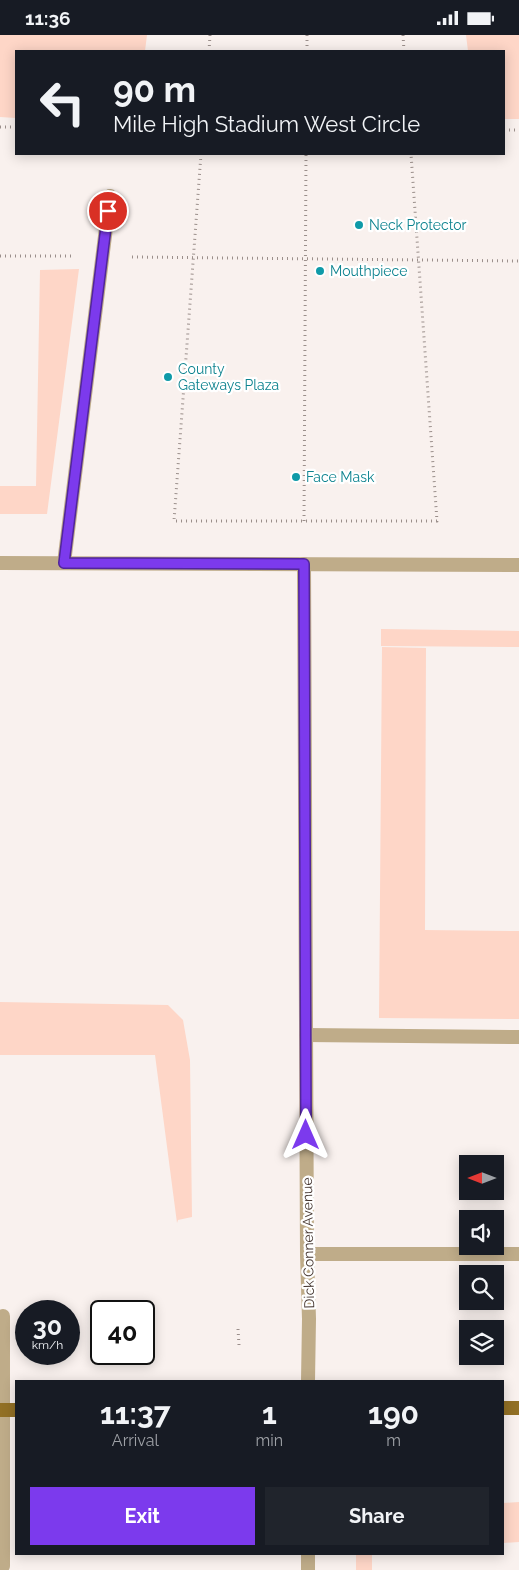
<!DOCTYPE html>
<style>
:root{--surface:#171b24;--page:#20242c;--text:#f1f3f6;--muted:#9ea1a6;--accent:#7c3aed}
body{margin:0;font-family:Raleway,sans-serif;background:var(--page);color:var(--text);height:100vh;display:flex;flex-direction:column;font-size:19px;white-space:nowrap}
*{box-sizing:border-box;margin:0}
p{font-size:16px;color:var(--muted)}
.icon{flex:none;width:28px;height:28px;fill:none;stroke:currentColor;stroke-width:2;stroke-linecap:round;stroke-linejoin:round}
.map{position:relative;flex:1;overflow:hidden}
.drawer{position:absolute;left:15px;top:1345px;width:489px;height:175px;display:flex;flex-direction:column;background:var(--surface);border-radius:0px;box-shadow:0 2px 12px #0003}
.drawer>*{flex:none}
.top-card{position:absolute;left:15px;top:15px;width:490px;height:105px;border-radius:0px;box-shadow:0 2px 12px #0003;background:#171b24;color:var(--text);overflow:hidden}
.needle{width:32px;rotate:270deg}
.tools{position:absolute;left:459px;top:1120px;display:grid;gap:10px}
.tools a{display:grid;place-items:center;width:45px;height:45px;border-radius:0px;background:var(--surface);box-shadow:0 2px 12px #0003;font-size:25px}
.speed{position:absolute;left:15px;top:1265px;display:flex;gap:10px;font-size:25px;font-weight:700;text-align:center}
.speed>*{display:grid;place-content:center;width:65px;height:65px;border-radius:50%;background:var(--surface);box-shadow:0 2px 12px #0003;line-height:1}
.speed small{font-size:12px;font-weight:400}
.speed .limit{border:2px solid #111;border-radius:8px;background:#fff;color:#111}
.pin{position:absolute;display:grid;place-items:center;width:42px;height:42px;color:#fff;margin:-21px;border:2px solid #fff;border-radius:50%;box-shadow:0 1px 5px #0007}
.me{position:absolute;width:55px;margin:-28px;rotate:0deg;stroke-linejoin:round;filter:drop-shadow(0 0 4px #0008)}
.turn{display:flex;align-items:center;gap:18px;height:105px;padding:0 15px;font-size:22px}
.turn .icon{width:65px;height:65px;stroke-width:2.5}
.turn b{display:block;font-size:35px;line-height:42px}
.eta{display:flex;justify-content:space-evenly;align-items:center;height:85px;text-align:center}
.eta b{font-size:30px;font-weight:700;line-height:35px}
.action{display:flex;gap:10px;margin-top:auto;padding:10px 15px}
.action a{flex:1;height:58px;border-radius:0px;background:var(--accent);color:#fff;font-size:20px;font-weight:700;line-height:58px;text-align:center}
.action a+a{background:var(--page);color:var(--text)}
.status{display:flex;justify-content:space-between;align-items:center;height:35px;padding:0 25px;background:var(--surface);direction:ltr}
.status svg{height:14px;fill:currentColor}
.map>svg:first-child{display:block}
.green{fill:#fed6c7}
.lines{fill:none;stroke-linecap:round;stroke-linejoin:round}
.path{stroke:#9b8f8b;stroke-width:3;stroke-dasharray:1 4;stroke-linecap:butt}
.service{stroke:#bfac89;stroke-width:14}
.tertiary{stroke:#bfac89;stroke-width:14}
.primary{stroke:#927025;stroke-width:14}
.route-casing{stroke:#51269a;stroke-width:12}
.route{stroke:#7c3aed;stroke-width:9}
.culture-dot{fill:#0f9aa8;stroke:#fff;stroke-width:2}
.labels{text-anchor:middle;stroke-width:4.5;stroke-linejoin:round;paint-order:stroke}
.culture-label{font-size:14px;fill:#0d838f;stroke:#fff;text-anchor:start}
.street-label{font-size:14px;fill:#43342e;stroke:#fff}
</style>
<div class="status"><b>11:36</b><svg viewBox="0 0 49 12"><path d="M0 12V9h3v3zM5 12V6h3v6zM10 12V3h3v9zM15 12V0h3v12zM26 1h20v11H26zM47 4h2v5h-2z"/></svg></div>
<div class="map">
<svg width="519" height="1535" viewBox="0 0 519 1535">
<rect width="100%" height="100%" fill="#f9f1ee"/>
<!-- green -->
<g class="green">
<path d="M0 0H147L145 16H16V83L0 82Z"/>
<path d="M466 0H519V84H504V16H468Z"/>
<path d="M79 234 47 479H0V451H36L40 235Z"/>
<path d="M381 594 519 596V612L381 611Z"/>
<path d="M382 612 426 613 425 895 519 896V984L379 983Z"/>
<path d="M0 967 168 970 183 985 190 1025 192 1182 178 1185 177 1188 155 1020H0Z"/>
<path d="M519 1467V1507L503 1508V1468Z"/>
<rect x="356" y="1519" width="16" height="16"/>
</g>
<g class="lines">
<!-- path -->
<g class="path">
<path d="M403 0 404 16"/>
<path d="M209 16 210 0"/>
<path d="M307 16V0"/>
<path d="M0 92H16"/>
<path d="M504 95H519"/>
<path d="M201 119 174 486H437L411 119"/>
<path d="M0 221H73"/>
<path d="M132 222 519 226"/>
<path d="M304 486 306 119"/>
<path d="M238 1294 239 1310"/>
</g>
<!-- service -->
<g class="service">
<path d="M64 528 110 161"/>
<path d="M306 1000 519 1002"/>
<path d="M307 1219H519"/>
<path d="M3 1281V1531"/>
</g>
<!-- tertiary -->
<g class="tertiary">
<path d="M0 528 519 530"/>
<path d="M304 529 307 1219 309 1284 308 1346"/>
<path d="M308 1519V1535"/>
</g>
<!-- primary -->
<g class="primary">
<path d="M502 1373H519"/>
<path d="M0 1375H16"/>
</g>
</g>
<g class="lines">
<!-- route casing -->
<g class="route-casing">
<path id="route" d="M108 176 64 528 304 529 306 1100"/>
</g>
<!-- route -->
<use href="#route" class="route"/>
</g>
<!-- markers -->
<g class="culture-dot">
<circle cx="359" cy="190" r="5"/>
<circle cx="320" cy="236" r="5"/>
<circle cx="168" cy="342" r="5"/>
<circle cx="296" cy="442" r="5"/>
</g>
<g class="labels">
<!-- culture labels -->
<g class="culture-label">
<text x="369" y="195">Neck Protector</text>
<text x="330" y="241">Mouthpiece</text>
<text x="178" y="339">County<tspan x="178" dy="16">Gateways Plaza</tspan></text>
<text x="306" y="447">Face Mask</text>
</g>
<!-- street labels -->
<g class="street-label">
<text transform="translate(308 1208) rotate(-91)" y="5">Dick Conner Avenue</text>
</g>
</g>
</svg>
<div class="tools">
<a><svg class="needle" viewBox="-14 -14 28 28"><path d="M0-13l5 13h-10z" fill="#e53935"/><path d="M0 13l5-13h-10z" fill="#9ea1a6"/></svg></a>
<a><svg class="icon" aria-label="sound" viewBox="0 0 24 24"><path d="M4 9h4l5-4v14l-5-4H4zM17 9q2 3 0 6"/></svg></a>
<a><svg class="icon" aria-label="search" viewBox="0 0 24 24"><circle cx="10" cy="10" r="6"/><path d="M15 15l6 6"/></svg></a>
<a><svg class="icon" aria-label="layers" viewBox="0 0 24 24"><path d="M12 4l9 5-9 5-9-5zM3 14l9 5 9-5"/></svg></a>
</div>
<div class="speed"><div>30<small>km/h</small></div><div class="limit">40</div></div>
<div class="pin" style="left:108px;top:176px;background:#d93025"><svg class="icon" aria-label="arrive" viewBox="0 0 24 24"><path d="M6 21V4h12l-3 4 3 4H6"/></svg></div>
<svg class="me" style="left:306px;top:1100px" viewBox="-20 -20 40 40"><path d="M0-17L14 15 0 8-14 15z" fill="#7c3aed" stroke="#fff" stroke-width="4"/></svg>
<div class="top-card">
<div class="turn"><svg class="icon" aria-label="left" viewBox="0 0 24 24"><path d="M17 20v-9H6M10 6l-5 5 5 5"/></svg><div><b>90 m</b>Mile High Stadium West Circle</div></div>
</div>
<section class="drawer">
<div class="eta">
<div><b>11:37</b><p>Arrival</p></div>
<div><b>1</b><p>min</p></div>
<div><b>190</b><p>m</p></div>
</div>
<div class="action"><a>Exit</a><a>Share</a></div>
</section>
</div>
